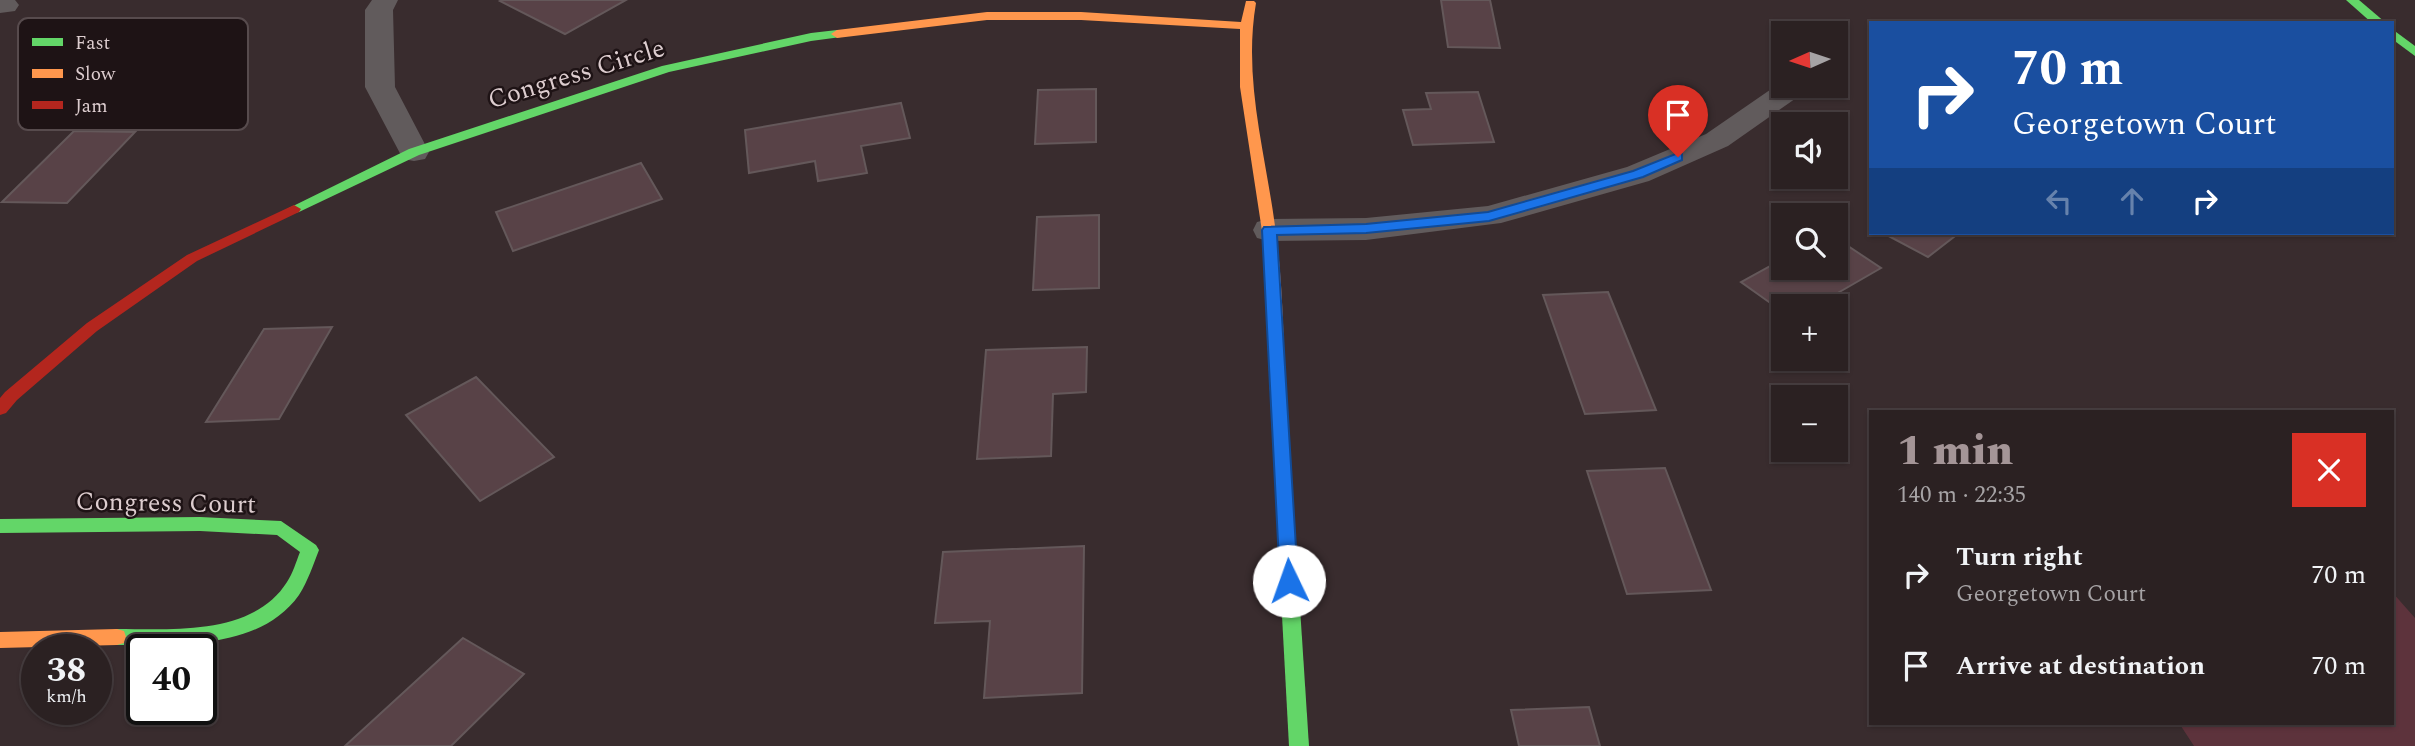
<!DOCTYPE html>
<meta charset="utf-8">
<style>
:root{--surface:#2b2122;--page:#372e2f;--text:#f1f3f6;--muted:#a6a3a5;--line:#473e40;--accent:#a49597}
body{margin:0;font-family:Spectral,serif;background:var(--page);color:var(--text);height:100vh;display:flex;flex-direction:column;font-size:26px;white-space:nowrap}
*{box-sizing:border-box;margin:0}
p{font-size:23px;color:var(--muted)}
.icon{flex:none;width:38px;height:38px;fill:none;stroke:currentColor;stroke-width:2;stroke-linecap:round;stroke-linejoin:round}
.map{position:relative;flex:1;overflow:hidden}
.panel{position:absolute;left:1869px;top:410px;width:525px;height:315px;display:flex;flex-direction:column;background:var(--surface);border-radius:0px;box-shadow:0 2px 5px #0004,0 0 0 2px var(--line)}
.panel>*{flex:none}
.banner{position:absolute;left:1869px;top:21px;width:525px;height:214px;border-radius:0px;box-shadow:0 2px 5px #0004,0 0 0 2px var(--line);background:#1a4fa0;color:#fff;overflow:hidden}
.needle{width:46px;rotate:267deg}
.buttons{position:absolute;left:1771px;top:21px;display:grid;gap:14px}
.buttons a{display:grid;place-items:center;width:77px;height:77px;border-radius:0px;background:var(--surface);box-shadow:0 2px 5px #0004,0 0 0 2px var(--line);font-size:35px}
.speed{position:absolute;left:21px;top:634px;display:flex;gap:14px;font-size:35px;font-weight:700;text-align:center}
.speed>*{display:grid;place-content:center;width:91px;height:91px;border-radius:50%;background:var(--surface);box-shadow:0 2px 5px #0004,0 0 0 2px var(--line);line-height:1}
.speed small{font-size:18px;font-weight:400}
.speed .limit{border:4px solid #111;border-radius:10px;background:#fff;color:#111}
.pin{position:absolute;display:grid;place-items:center;width:60px;height:60px;color:#fff;margin:-72px -30px;border-radius:50% 50% 50% 0;rotate:-45deg;box-shadow:0 0 7px #0007}
.pin .icon{rotate:45deg}
.me{position:absolute;width:77px;margin:-38px;rotate:357deg;stroke-linejoin:round;filter:drop-shadow(0 0 5px #0008)}
.turn{display:flex;align-items:center;gap:24px;height:147px;padding:0 28px;font-size:32px}
.turn .icon{width:91px;height:91px;stroke-width:2.5}
.turn b{display:block;font-size:49px;line-height:60px}
.lanes{display:flex;align-items:center;height:66px;padding:0 28px;background:#0003;justify-content:center;gap:35px;direction:ltr}
.lanes .off{opacity:.35}
.round{display:grid;place-items:center;flex:none;width:74px;height:74px;border-radius:0px;background:var(--page)}
.head{display:flex;align-items:center;justify-content:space-between;height:119px;padding:0 28px}
h1{font-size:42px;font-weight:800;line-height:52px;color:var(--accent)}
ul{padding:0;list-style:none}
li{display:flex;align-items:center;gap:21px;height:91px;padding:0 28px}
li div{flex:1}
li b{display:block;font-size:26px}
li em{font-style:normal}
.map>svg:first-child{display:block}
.green{fill:#5d333c}
.building{fill:#584247;stroke:#64585a;stroke-width:2}
.lines{fill:none;stroke-linecap:round;stroke-linejoin:round}
.street{fill:#615b5c;fill-rule:evenodd}
.fast{fill:#63d668;fill-rule:evenodd}
.slow{fill:#ff974d;fill-rule:evenodd}
.jam{fill:#b3261e;fill-rule:evenodd}
.route{fill:#1a73e8;stroke:#114b97;stroke-width:2}
.labels{text-anchor:middle;stroke-width:5;stroke-linejoin:round;paint-order:stroke}
.street-label{font-size:26px;fill:#ddcdcf;stroke:#1e1315}
.key{fill:#1e1315;stroke:#574b4d;stroke-width:2}
.key-label{font-size:19px;fill:#ddcdcf}
</style>
<div class="map">
<svg width="2415" height="746" viewBox="0 0 2415 746">
<rect width="100%" height="100%" fill="#392c2e"/>
<!-- green -->
<path class="green" d="M2392 592 2415 618V746H2194L2179 723H2392Z"/>
<!-- building -->
<g class="building">
<path d="M502 0H626L565 34 500 1Z"/>
<path d="M1441 0H1490L1500 48 1448 47Z"/>
<path d="M1096 89V142L1035 144 1038 90Z"/>
<path d="M1478 92 1494 142 1413 145 1403 110 1431 109 1426 93Z"/>
<path d="M901 103 910 138 861 146 867 173 818 181 815 161 749 173 745 130Z"/>
<path d="M74 131 135 132 67 203 2 202Z"/>
<path d="M641 163 662 199 513 251 496 212Z"/>
<path d="M1099 215V288L1033 290 1037 217Z"/>
<path d="M1883 233H1959L1928 257Z"/>
<path d="M1836 238 1881 268 1815 306H1783V312L1741 282 1783 259V268H1836Z"/>
<path d="M1608 292 1656 410 1585 414 1543 295Z"/>
<path d="M332 327 279 419 206 422 264 329Z"/>
<path d="M1087 347 1086 392 1053 394 1051 456 977 459 986 350Z"/>
<path d="M476 377 554 457 480 501 406 415Z"/>
<path d="M1665 468 1711 590 1627 594 1587 471Z"/>
<path d="M1084 546 1082 693 984 698 990 621 935 623 943 552Z"/>
<path d="M463 638 524 674 451 746H345Z"/>
<path d="M1589 707 1600 746H1519L1511 710Z"/>
</g>
<g class="lines">
<!-- street -->
<g class="street">
<path d="M0 0H15L19 5 15 11 0 13Z"/>
<path d="M372 0H398L393 10 395 87 429 152 425 159 414 161 403 159 365 87V10Z"/>
<path d="M1783 81V86L1807 88 1802 94 1728 146 1649 181 1501 223 1366 240 1269 241 1257 238 1253 230 1257 222 1269 219 1366 218 1488 206 1627 167 1706 134Z"/>
</g>
<!-- fast -->
<g class="fast">
<path d="M2346 0H2359L2386 23H2372Z"/>
<path d="M2392 29 2415 46V56L2392 39Z"/>
<path d="M837 30 841 31V37L811 41 669 72 419 155 299 212 294 213 287 209 409 149 662 66 811 33Z"/>
<path d="M1278 386 1286 392 1309 746H1289L1270 392Z"/>
<path d="M200 517 281 521 316 545 319 550C313 565 308 581 299 595 260 650 177 645 117 645L110 643 108 637 110 631 117 629C172 629 253 636 287 582 293 573 296 562 300 552L277 535 200 531 0 533V519Z"/>
</g>
<!-- slow -->
<g class="slow">
<path d="M1246 1H1254L1256 3C1243 79 1265 151 1275 226 1283 281 1283 337 1286 392L1278 398 1270 392 1262 231 1240 87V29L1081 20H987L837 38 831 34 837 30 987 12H1081L1241 22Z"/>
<path d="M117 629 124 631 126 637 124 643 117 645 0 648V632Z"/>
</g>
<!-- jam -->
<path class="jam" d="M294 205 301 209 299 212 197 261 97 331 17 400 6 413 0 415V398L5 392 87 323 187 255Z"/>
</g>
<!-- route -->
<path class="route" d="M1678 153 1682 154V160L1643 177 1489 221 1366 233 1277 235 1298 581 1295 586 1289 589 1282 586 1280 581 1262 230 1264 227 1366 224 1488 212 1633 171Z"/>
<g class="labels">
<!-- street labels -->
<g class="street-label">
<text transform="translate(576 73) rotate(-17)" y="9">Congress Circle</text>
<text transform="translate(166 502) rotate(1)" y="9">Congress Court</text>
</g>
</g>
<!-- legend -->
<rect x="18" y="18" width="230" height="112" rx="10" class="key"/>
<rect x="32" y="38" width="31" height="8" fill="#63d668"/>
<rect x="32" y="69" width="31" height="9" fill="#ff974d"/>
<rect x="32" y="101" width="31" height="8" fill="#b3261e"/>
<g class="key-label">
<text x="75" y="49">Fast</text>
<text x="75" y="80">Slow</text>
<text x="75" y="112">Jam</text>
</g>
</svg>
<div class="buttons">
<a><svg class="needle" viewBox="-14 -14 28 28"><path d="M0-13l5 13h-10z" fill="#e53935"/><path d="M0 13l5-13h-10z" fill="#a6a3a5"/></svg></a>
<a><svg class="icon" aria-label="sound" viewBox="0 0 24 24"><path d="M4 9h4l5-4v14l-5-4H4zM17 9q2 3 0 6"/></svg></a>
<a><svg class="icon" aria-label="search" viewBox="0 0 24 24"><circle cx="10" cy="10" r="6"/><path d="M15 15l6 6"/></svg></a>
<a>+</a>
<a>−</a>
</div>
<div class="speed"><div>38<small>km/h</small></div><div class="limit">40</div></div>
<div class="pin" style="left:1678px;top:157px;background:#d93025"><svg class="icon" aria-label="arrive" viewBox="0 0 24 24"><path d="M6 21V4h12l-3 4 3 4H6"/></svg></div>
<svg class="me" style="left:1289px;top:581px" viewBox="-20 -20 40 40"><circle r="19" fill="#fff"/><path d="M0-13L10 11 0 6-10 11z" fill="#1a73e8"/></svg>
<div class="banner">
<div class="turn"><svg class="icon" aria-label="right" viewBox="0 0 24 24"><path d="M7 20v-9h11M14 6l5 5-5 5"/></svg><div><b>70 m</b>Georgetown Court</div></div>
<div class="lanes"><svg class="icon off" aria-label="left" viewBox="0 0 24 24"><path d="M17 20v-9H6M10 6l-5 5 5 5"/></svg><svg class="icon off" aria-label="ahead" viewBox="0 0 24 24"><path d="M12 20V5M6 11l6-6 6 6"/></svg><svg class="icon" aria-label="right" viewBox="0 0 24 24"><path d="M7 20v-9h11M14 6l5 5-5 5"/></svg></div>
</div>
<section class="panel">
<div class="head"><div><h1>1 min</h1><p>140 m · 22:35</p></div><a class="round" style="background:#d93025;color:#fff"><svg class="icon" aria-label="close" viewBox="0 0 24 24"><path d="M6 6l12 12M18 6L6 18"/></svg></a></div>
<ul>
<li><svg class="icon" aria-label="right" viewBox="0 0 24 24"><path d="M7 20v-9h11M14 6l5 5-5 5"/></svg><div><b>Turn right</b><p>Georgetown Court</p></div><em>70 m</em></li>
<li><svg class="icon" aria-label="arrive" viewBox="0 0 24 24"><path d="M6 21V4h12l-3 4 3 4H6"/></svg><div><b>Arrive at destination</b></div><em>70 m</em></li>
</ul>
</section>
</div>
